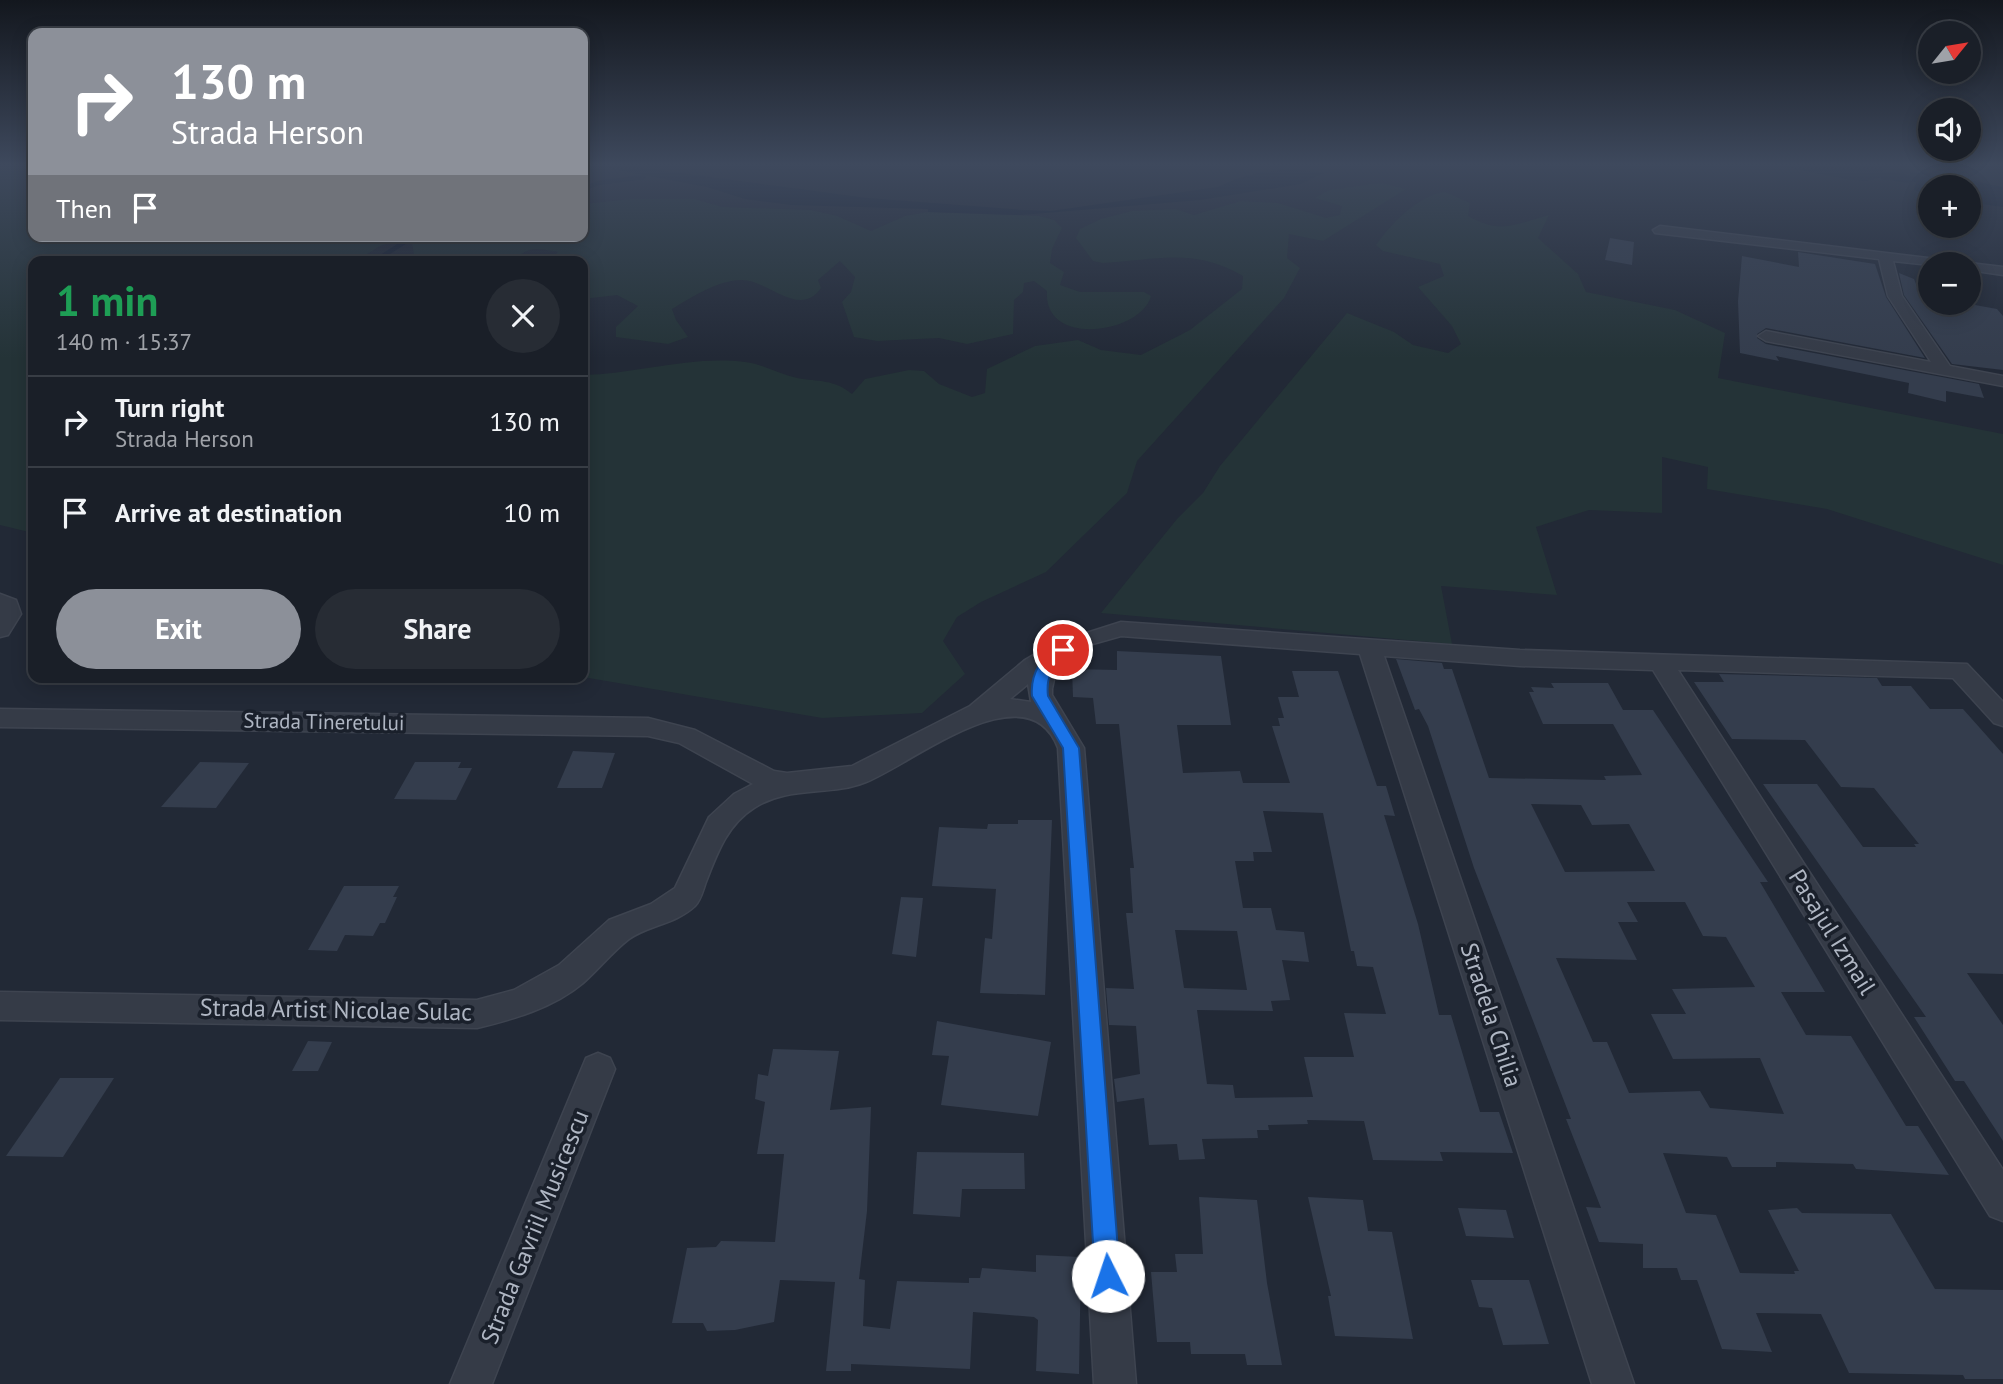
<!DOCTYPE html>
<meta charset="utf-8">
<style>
:root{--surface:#1a1f28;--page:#272c34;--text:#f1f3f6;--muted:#9fa2a8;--line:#383d45;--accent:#8c9099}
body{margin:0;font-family:"PT Sans",sans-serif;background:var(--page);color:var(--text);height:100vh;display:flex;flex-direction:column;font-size:26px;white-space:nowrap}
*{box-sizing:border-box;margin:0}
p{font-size:23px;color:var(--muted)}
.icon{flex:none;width:38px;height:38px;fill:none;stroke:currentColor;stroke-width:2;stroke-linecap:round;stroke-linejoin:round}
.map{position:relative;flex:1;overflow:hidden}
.drawer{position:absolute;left:28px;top:256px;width:560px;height:427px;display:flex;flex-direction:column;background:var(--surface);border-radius:14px;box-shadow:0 4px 18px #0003,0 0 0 2px var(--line)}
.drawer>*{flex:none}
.guide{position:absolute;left:28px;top:28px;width:560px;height:214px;border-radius:14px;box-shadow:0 4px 18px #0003,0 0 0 2px var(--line);background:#8c9099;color:#fff;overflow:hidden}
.needle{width:46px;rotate:60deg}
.fabs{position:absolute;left:1918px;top:21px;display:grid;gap:14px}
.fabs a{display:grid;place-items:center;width:63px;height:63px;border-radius:50%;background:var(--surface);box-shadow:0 4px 18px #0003,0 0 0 2px var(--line);font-size:35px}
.pin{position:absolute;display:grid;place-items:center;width:60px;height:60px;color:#fff;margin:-30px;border:4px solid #fff;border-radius:50%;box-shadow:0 2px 7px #0007}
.me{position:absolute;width:77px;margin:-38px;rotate:356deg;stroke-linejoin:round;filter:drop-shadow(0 0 5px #0008)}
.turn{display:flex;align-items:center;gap:24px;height:147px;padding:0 28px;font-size:32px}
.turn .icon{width:91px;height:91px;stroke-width:2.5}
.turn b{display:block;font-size:49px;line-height:60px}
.then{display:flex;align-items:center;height:66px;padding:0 28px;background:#0003;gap:14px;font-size:26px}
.round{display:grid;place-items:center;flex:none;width:74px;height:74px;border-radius:37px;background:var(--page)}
.head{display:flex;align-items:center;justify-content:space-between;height:119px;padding:0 28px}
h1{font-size:42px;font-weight:700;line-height:52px;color:#1e9e55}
.action{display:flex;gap:14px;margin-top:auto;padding:14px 28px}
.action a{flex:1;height:80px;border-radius:42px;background:var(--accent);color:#fff;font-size:28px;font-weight:700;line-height:80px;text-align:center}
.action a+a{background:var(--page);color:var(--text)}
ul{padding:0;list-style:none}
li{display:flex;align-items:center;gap:21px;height:91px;padding:0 28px;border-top:2px solid var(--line)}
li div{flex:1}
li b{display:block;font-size:26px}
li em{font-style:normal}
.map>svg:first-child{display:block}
.green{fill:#243337}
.water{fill:#162032}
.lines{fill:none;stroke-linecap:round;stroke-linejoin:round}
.stream{stroke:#162032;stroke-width:4.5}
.canal{fill:#162032;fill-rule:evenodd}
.building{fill:#343d4d;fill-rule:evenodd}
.street-casing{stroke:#3e4450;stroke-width:3}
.street{fill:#353b47;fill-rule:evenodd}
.route{fill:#1a73e8;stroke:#114b97;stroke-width:2}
.labels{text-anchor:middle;stroke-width:7;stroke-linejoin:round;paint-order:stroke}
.street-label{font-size:21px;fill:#afb6c3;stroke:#1a202b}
.near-street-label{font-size:24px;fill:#afb6c3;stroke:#1a202b}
</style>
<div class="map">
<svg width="2003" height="1384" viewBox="0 0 2003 1384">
<rect width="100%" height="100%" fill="#222936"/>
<!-- green -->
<g class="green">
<path d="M0 165H33V236H410L380 246 356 261H33V533L0 525Z"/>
<path d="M1381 183 1406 189 1323 241 1289 234 1287 258 1300 268 1284 298 1137 461 1127 493 1046 572 981 602 957 617 943 641 965 674 922 713 822 718 583 677V375C636 374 691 355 745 362 763 364 779 374 797 378 819 382 834 379 852 394L865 379 909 370 924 371 939 384 972 397 985 393 987 369 1035 346 1078 340 1101 350 1141 355 1190 330 1242 289 1243 276C1193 247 1157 260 1103 263L1093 261 1076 238 1080 229 1101 219 1132 211 1175 209 1194 215 1241 201 1278 203 1326 218 1340 215 1342 206 1315 198 1329 190Z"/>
<path d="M1445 192 1470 203 1468 216C1502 235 1515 224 1549 215L1538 238 1578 274 1586 292 1675 310 1725 333 1718 378 2003 434V565L1827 509 1707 489 1708 467 1662 457V513L1589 510 1536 527 1557 595 1441 586 1452 644 1101 613 1177 519 1203 493 1220 466 1347 313 1394 332 1413 345 1448 353 1461 344 1452 326 1418 287 1444 276 1440 264 1383 251 1376 245C1391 224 1418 195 1445 192Z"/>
<path d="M632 199H695L722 207 811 210 837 216 871 231 905 216 928 212 1039 216 1054 220 1062 228 1052 249 1050 263 1064 272 1060 285 1080 292H1144L1151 296C1142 333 1043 349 1047 291L1034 281 1024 283 1023 292 1014 300 1013 334 967 344 939 338 877 341 854 337 842 302 851 292 855 277 840 261 818 280 821 288C800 319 768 280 742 280 718 280 692 297 672 309L676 320 688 337 668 344 616 337V327L638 306 617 295 583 299V261H549L558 252C542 249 525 245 516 261H410L414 255 412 242 423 236H583V204Z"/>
</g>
<!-- water -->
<g class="water">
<path d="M591 165H620L867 198 1024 210 1051 211 1218 187C1250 171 1288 166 1323 173L1301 184 1200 200 1021 215 928 212V209L792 205 745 199 707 187Z"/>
<path d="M1774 165H1880L1886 176 1867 181 1851 180Z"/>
<path d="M1911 172 1947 175 2002 187 2003 207 1969 202V187H1930V196L1914 190 1916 183 1909 179Z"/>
</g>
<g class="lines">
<!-- stream -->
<g class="stream">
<path d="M583 189 598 183 644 177"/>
<path d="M375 261 414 236"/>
</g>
<!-- canal -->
<path class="canal" d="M1886 172 1909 175 1916 179 1909 183 1881 179V173Z"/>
</g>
<!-- building -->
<g class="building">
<path d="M1610 238 1634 242 1632 265 1605 260Z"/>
<path d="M1798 252 1875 264 1886 297 1925 358 1766 328 1757 334V338L1766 344 1979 384 1984 398 1946 391V402L1908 393 1909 383 1776 356 1779 361 1740 353 1738 301 1742 256 1799 267Z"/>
<path d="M1899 273 1914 279 1921 297 1930 298V303H1964L1997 309 2003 316V370L1952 364 1904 295Z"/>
<path d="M1117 651 1221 656 1231 725H1177L1183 773 1240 771 1243 783H1290L1272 726H1280L1278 718H1284L1278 697H1299L1292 671H1338L1377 786H1386L1395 816 1384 815 1418 924 1439 1015H1451L1480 1112H1499L1513 1153 1440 1152 1443 1161 1373 1160 1364 1121 1307 1120 1308 1124 1268 1125 1269 1130H1257L1258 1138 1202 1139 1205 1159 1179 1160 1177 1144 1149 1145 1144 1098 1117 1102 1114 1079 1140 1074 1136 1026 1109 1025 1106 988 1134 989 1126 913H1133L1130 868H1134L1119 724H1096L1093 698 1073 697 1072 669 1117 670ZM1263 811 1323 813 1351 951H1354L1357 966 1373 967 1386 1014 1344 1013 1354 1057H1304L1313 1097 1235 1098 1233 1085 1207 1084 1197 1010 1273 1011 1271 1001 1290 1000 1282 960 1309 962 1304 932 1276 930 1271 908H1243L1235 861H1254L1253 852H1272ZM1175 930 1237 931 1247 990 1184 988Z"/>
<path d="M1396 659 1442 663 1444 669H1452L1489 778 1606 780 1604 776 1642 775 1613 724H1543L1529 692H1534L1531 687 1554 688 1551 683H1608L1623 710H1653L1768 882H1760L1825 992H1781L1806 1035 1851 1036 1906 1126H1918L1949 1175 1856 1169 1853 1164 1776 1162V1167H1732L1727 1157 1663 1153 1686 1213 1716 1215 1740 1273 1795 1274 1794 1271H1799L1768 1210 1797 1208 1802 1213 1891 1214 1935 1289 2003 1290V1379H1965L1963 1375 1849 1373 1821 1314 1756 1313 1772 1352 1722 1349 1697 1280H1681L1677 1268H1643V1244L1599 1242 1586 1207 1601 1208 1566 1119H1571L1474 868 1428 726 1419 709 1415 710ZM1531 804 1581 805 1592 825 1629 824 1655 871 1565 872ZM1627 902H1685L1703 936 1726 937 1755 987 1672 989 1686 1014H1651L1673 1059 1760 1058 1784 1114 1710 1108 1700 1091 1629 1093 1607 1042H1593L1556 958 1637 960 1618 922H1638Z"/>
<path d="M1719 674 1877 678 1882 686H1911L1930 709H1963L2003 754V974L1967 973 2003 1025V1141L1964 1081H1955L1914 1017H1926L1763 784H1817L1863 847H1916L1914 844H1919L1874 788 1841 787 1805 740 1732 739 1694 682H1724Z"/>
<path d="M573 751 615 753 602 788H557Z"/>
<path d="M200 762 249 763 216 808 161 807Z"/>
<path d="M415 762H461L458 768H472L456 800 394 799Z"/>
<path d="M1018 820H1052L1045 995 980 993 985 938 992 939 996 889 932 886 939 827 987 829 988 824H1018Z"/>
<path d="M344 886H399L393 897H397L385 923H380L373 936 345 935 337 951 308 950Z"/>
<path d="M901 897 923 898 916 957 892 954Z"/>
<path d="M937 1021 1051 1042 1038 1116 941 1105 949 1056 932 1055Z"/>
<path d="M308 1041 332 1042 318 1071H292Z"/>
<path d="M773 1049 839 1051 830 1110 871 1107 867 1211 859 1279 865 1280 863 1326 890 1329 897 1281 969 1283V1278H980L982 1268 1036 1272V1255L1081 1257 1079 1374 1036 1371 1038 1320 1034 1317 973 1312 970 1369 851 1364V1371H826L835 1282 780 1280 774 1322 735 1330 707 1331 703 1323H672L687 1248 716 1247 721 1241 775 1242 784 1154H757L765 1102 755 1099 758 1074 768 1076Z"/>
<path d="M60 1078H114L63 1157 6 1156Z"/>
<path d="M917 1152 1024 1153 1025 1189H962L960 1217 913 1214Z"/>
<path d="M1199 1197 1257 1200 1267 1283 1282 1365H1247L1245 1354H1191L1190 1342H1157L1151 1272H1177L1175 1254H1203Z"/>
<path d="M1308 1197 1363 1200 1368 1231 1392 1232 1413 1339 1335 1336 1328 1296H1331Z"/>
<path d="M1458 1208 1506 1210 1514 1238 1466 1236Z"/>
<path d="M1471 1280H1529L1549 1344 1503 1345 1492 1308 1479 1307Z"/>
</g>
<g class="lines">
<!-- street casing -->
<g class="street-casing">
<g id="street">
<path d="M1660 226 2003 267V275L1969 270V264L1930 265 1893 261 1902 296 1950 366 2003 376V386L1766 341 1758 336 1766 331 1931 362 1888 296 1879 259 1655 233 1653 230Z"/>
<path d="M0 594 16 600 21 614 8 635 0 637Z"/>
<path d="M1121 622 1520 650 1967 664 2003 702V726L1994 723 1953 678 1678 670 2003 1170V1221L1990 1216 1653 670 1520 666 1384 656 1634 1384H1592L1360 654 1121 636 1082 647 1067 655 1056 670 1052 689V695L1084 748 1136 1384H1094L1058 748C1028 668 912 764 866 782 829 797 789 785 754 808 727 825 717 854 706 882 703 890 701 900 695 906 676 924 649 925 629 939 612 952 599 969 583 983 553 1008 514 1019 477 1028L0 1020V992L477 1000 514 990 559 965 609 920 651 904 675 888 709 817 734 794 753 784 679 743 648 736 0 727V709L648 718 695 730 774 771 787 773 852 766 970 706 1025 660 1052 644ZM1028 684 1031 702 1010 699Z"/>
<path d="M598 1053 610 1058 615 1069 492 1384H450L586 1058Z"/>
</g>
</g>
<!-- street -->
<use href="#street" class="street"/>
</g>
<!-- sky -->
<linearGradient id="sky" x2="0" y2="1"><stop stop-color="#13171e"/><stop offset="0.46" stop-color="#3e495d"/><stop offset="1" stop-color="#3e495d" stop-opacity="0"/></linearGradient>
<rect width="2003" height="358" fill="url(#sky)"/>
<!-- route -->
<path class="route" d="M1063 645 1071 650C1057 669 1045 670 1048 696L1079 748 1120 1276 1116 1285 1108 1289 1099 1285 1095 1276 1063 748 1032 696C1030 675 1042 652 1063 645Z"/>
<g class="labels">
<!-- street labels -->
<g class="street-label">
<text transform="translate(324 722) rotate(1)" y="7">Strada Tineretului</text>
</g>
<!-- near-street labels -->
<g class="near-street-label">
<text transform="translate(1832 932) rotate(58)" y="8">Pasajul Izmail</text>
<text transform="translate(336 1010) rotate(1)" y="8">Strada Artist Nicolae Sulac</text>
<text transform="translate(1491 1015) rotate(72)" y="8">Stradela Chilia</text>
<text transform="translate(535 1227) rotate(-68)" y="8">Strada Gavriil Musicescu</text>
</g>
</g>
</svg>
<div class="fabs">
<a><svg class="needle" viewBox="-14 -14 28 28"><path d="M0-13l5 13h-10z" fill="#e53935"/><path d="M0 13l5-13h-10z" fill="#9fa2a8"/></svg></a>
<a><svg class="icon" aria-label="sound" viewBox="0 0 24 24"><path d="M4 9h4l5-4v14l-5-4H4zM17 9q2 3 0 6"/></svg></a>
<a>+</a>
<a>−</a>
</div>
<div class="pin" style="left:1063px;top:650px;background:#d93025"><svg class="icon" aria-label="arrive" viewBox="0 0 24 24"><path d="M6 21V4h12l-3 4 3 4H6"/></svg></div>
<svg class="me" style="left:1108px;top:1276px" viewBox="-20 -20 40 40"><circle r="19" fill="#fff"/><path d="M0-13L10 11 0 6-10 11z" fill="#1a73e8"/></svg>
<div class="guide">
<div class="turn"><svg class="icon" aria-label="right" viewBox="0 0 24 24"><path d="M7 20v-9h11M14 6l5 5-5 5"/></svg><div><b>130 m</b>Strada Herson</div></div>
<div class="then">Then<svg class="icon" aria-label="arrive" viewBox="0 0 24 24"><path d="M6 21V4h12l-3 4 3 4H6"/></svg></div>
</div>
<section class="drawer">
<div class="head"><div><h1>1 min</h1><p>140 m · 15:37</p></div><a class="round"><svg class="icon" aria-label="close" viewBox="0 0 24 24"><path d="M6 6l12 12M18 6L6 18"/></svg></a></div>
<ul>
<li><svg class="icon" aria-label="right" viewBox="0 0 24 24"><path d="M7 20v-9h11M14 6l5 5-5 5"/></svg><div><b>Turn right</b><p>Strada Herson</p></div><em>130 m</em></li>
<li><svg class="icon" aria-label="arrive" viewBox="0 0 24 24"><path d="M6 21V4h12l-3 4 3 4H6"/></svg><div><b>Arrive at destination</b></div><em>10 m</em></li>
</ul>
<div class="action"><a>Exit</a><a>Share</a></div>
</section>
</div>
